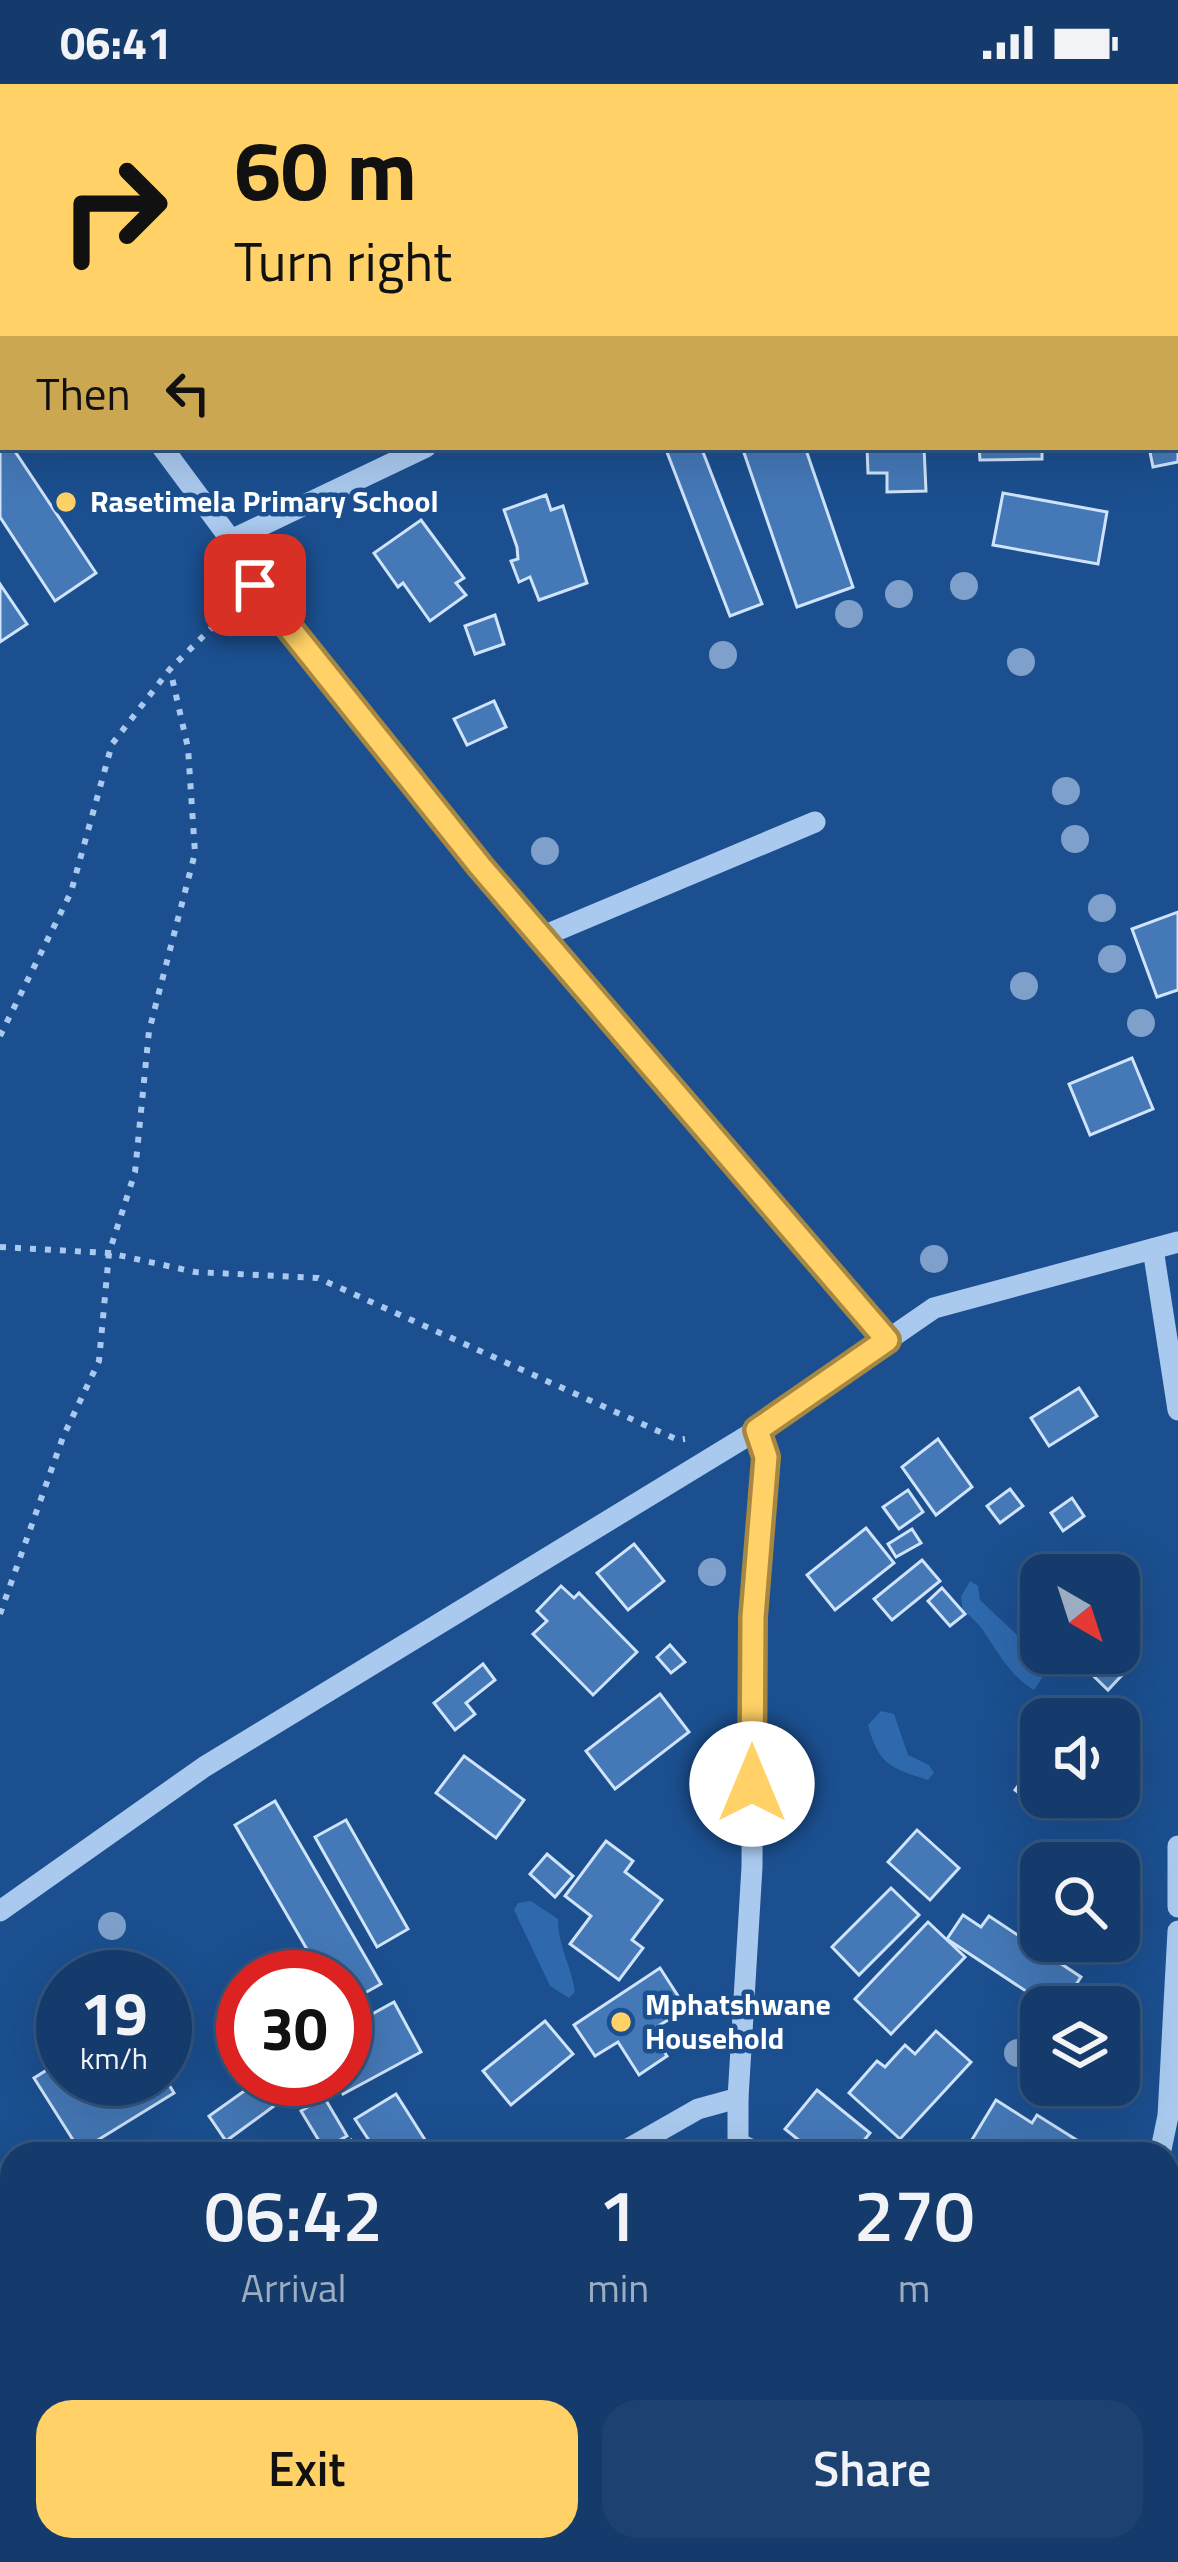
<!DOCTYPE html>
<style>
:root{--surface:#143b6b;--page:#1d4271;--text:#f1f3f6;--muted:#9dadc1;--line:#33557e;--accent:#ffd166}
body{margin:0;font-family:"Titillium Web",sans-serif;background:var(--page);color:var(--text);height:100vh;display:flex;flex-direction:column;font-size:45px;white-space:nowrap}
*{box-sizing:border-box;margin:0}
p{font-size:39px;color:var(--muted)}
.icon{flex:none;width:66px;height:66px;fill:none;stroke:currentColor;stroke-width:2;stroke-linecap:round;stroke-linejoin:round}
.map{position:relative;flex:1;overflow:hidden}
.side{position:absolute;left:0px;top:2058px;width:1179px;height:420px;display:flex;flex-direction:column;background:var(--surface);border-radius:36px 36px 0 0;box-shadow:0 12px 48px #0002,0 0 0 3px var(--line)}
.side>*{flex:none}
.hud{position:absolute;left:0px;top:0px;width:1179px;height:366px;box-shadow:0 12px 48px #0002,0 0 0 3px var(--line);background:#ffd166;color:#111;overflow:hidden}
.needle{width:78px;rotate:141deg}
.tools{position:absolute;left:1020px;top:1470px;display:grid;gap:24px}
.tools a{display:grid;place-items:center;width:120px;height:120px;border-radius:24px;background:var(--surface);box-shadow:0 12px 48px #0002,0 0 0 3px var(--line);font-size:60px}
.speed{position:absolute;left:36px;top:1866px;display:flex;gap:24px;font-size:60px;font-weight:700;text-align:center}
.speed>*{display:grid;place-content:center;width:156px;height:156px;border-radius:50%;background:var(--surface);box-shadow:0 12px 48px #0002,0 0 0 3px var(--line);line-height:1}
.speed small{font-size:30px;font-weight:400}
.speed .limit{border:18px solid #d22;background:#fff;color:#111}
.pin{position:absolute;display:grid;place-items:center;width:102px;height:102px;color:#fff;margin:-51px;border-radius:24px;box-shadow:0 6px 18px #0006}
.me{position:absolute;width:132px;margin:-66px;rotate:0deg;stroke-linejoin:round;filter:drop-shadow(0 0 9px #0008)}
.turn{display:flex;align-items:center;gap:42px;height:252px;padding:0 36px;font-size:54px}
.turn .icon{width:156px;height:156px;stroke-width:2.5}
.turn b{display:block;font-size:84px;line-height:102px}
.then{display:flex;align-items:center;height:114px;padding:0 36px;background:#0003;gap:24px;font-size:45px}
.eta{display:flex;justify-content:space-evenly;align-items:center;height:204px;text-align:center}
.eta b{font-size:72px;font-weight:600;line-height:84px}
.primary-button{display:flex;gap:24px;margin-top:auto;padding:24px 36px}
.primary-button a{flex:1;height:138px;border-radius:36px;background:var(--accent);color:#111;font-size:48px;font-weight:600;line-height:138px;text-align:center}
.primary-button a+a{background:var(--page);color:var(--text)}
.status{display:flex;justify-content:space-between;align-items:center;height:84px;padding:0 60px;background:var(--surface);direction:ltr}
.status svg{height:33px;fill:currentColor}
.map>svg:first-child{display:block}
.green{fill:#2e69ad}
.building{fill:#4478b7;stroke:#cfe3fa;stroke-width:3}
.lines{fill:none;stroke-linecap:round;stroke-linejoin:round}
.path{stroke:#a9c9ee;stroke-width:6;stroke-dasharray:6 9;stroke-linecap:butt}
.minor{stroke:#a9c9ee;stroke-width:21}
.tree{fill:#7ea0ca}
.route-casing{stroke:#a68842;stroke-width:30}
.route{stroke:#ffd166;stroke-width:21}
.poi-dot{fill:#ffd166;stroke:#1b4f8f;stroke-width:4.5}
.labels{text-anchor:middle;stroke-width:9;stroke-linejoin:round;paint-order:stroke}
.poi-label{font-size:30px;font-weight:bold;fill:#fff;stroke:#1b4f8f;text-anchor:start}
</style>
<div class="status"><b>06:41</b><svg viewBox="0 0 49 12"><path d="M0 12V9h3v3zM5 12V6h3v6zM10 12V3h3v9zM15 12V0h3v12zM26 1h20v11H26zM47 4h2v5h-2z"/></svg></div>
<div class="map">
<svg width="1178" height="2478" viewBox="0 0 1178 2478">
<rect width="100%" height="100%" fill="#1b4f8f"/>
<!-- green -->
<g class="green">
<path d="M970 1497 978 1502 980 1516 1016 1550 1044 1591 1034 1606C1000 1587 989 1542 963 1527L961 1513Z"/>
<path d="M881 1627 894 1630 908 1671 929 1681 934 1689 928 1696C890 1684 879 1681 868 1641Z"/>
<path d="M531 1817 558 1835C558 1863 572 1883 575 1908L569 1914 550 1902 514 1826 518 1819Z"/>
</g>
<!-- building -->
<g class="building">
<rect x="986" y="0" width="137" height="3"/>
<path d="M1178 303V378L1153 383 1149 363H1176Z"/>
<path d="M0 345 3 363H12L96 489 55 517 0 433Z"/>
<path d="M665 363H701L762 520 730 532Z"/>
<path d="M742 363H805L853 503 797 523Z"/>
<path d="M867 363H924L926 407 887 408V389H868Z"/>
<path d="M979 363H1042V375L980 376Z"/>
<path d="M1003 409 1107 428 1098 480 993 461Z"/>
<path d="M546 411 551 426 563 422 587 499 539 516 530 493 519 498 511 477 518 475 517 463 504 426Z"/>
<path d="M421 436 464 494 456 499 466 511 430 537 403 499 398 503 374 469Z"/>
<path d="M0 500 27 540 0 558Z"/>
<path d="M495 531 504 560 475 570 465 542Z"/>
<path d="M494 617 506 643 467 661 454 635Z"/>
<path d="M1178 828V906L1157 913 1132 845Z"/>
<path d="M1132 974 1153 1025 1090 1051 1069 1000Z"/>
<path d="M1079 1304 1097 1332 1049 1362 1031 1334Z"/>
<path d="M938 1355 972 1403 936 1431 902 1383Z"/>
<path d="M1010 1405 1023 1422 1000 1439 987 1422Z"/>
<path d="M908 1406 923 1428 899 1445 883 1423Z"/>
<path d="M1072 1414 1084 1432 1063 1447 1051 1429Z"/>
<path d="M866 1444 894 1479 835 1526 807 1491Z"/>
<path d="M912 1445 921 1459 896 1473 888 1460Z"/>
<path d="M634 1460 664 1497 628 1526 597 1489Z"/>
<path d="M1055 1470 1077 1491H1041V1510L1028 1497Z"/>
<path d="M922 1476 940 1497 892 1536 874 1515Z"/>
<path d="M561 1502 574 1514 579 1509 637 1568 593 1611 533 1550 547 1537 537 1527Z"/>
<path d="M942 1504 965 1530 950 1542 928 1517Z"/>
<path d="M1119 1557 1137 1575 1108 1606 1078 1577 1085 1569H1119Z"/>
<path d="M670 1561 685 1578 671 1589 657 1573Z"/>
<path d="M483 1580 495 1596 466 1619 475 1630 455 1646 434 1619Z"/>
<path d="M660 1610 689 1648 615 1705 586 1667Z"/>
<path d="M464 1672 524 1716 496 1754 436 1709Z"/>
<path d="M1024 1694 1038 1705 1029 1717 1015 1706Z"/>
<path d="M275 1717 381 1900 345 1920V1893H323L235 1741Z"/>
<path d="M346 1736 408 1845 377 1863 315 1753Z"/>
<path d="M917 1746 959 1784 930 1816 888 1778Z"/>
<path d="M606 1757 633 1777 625 1788 662 1816 632 1856 643 1864 619 1896 570 1860 591 1832 565 1812Z"/>
<path d="M547 1770 573 1792 555 1813 530 1790Z"/>
<path d="M891 1804 919 1831 859 1891 832 1863Z"/>
<path d="M963 1831 981 1843 989 1832 1081 1893 1061 1923H1050L947 1855Z"/>
<path d="M928 1838 965 1873 891 1950 855 1915Z"/>
<path d="M660 1884 680 1915 661 1926 668 1936 650 1947 667 1972 639 1991 618 1958 595 1972 574 1941Z"/>
<path d="M394 1918 421 1968 343 2010 334 1995H345V1945Z"/>
<path d="M545 1937 573 1970 511 2021 483 1987Z"/>
<path d="M936 1947 971 1978 900 2055 849 2009 877 1977 885 1983 905 1961 915 1970Z"/>
<path d="M63 1976V1995L165 1994 174 2009 80 2067 34 1994Z"/>
<path d="M261 1995H310L321 2010 304 2022 293 2008 226 2057 209 2032Z"/>
<path d="M817 2006 870 2049 853 2070H816L785 2045Z"/>
<path d="M396 2010 434 2070H378L355 2035Z"/>
<path d="M324 2013 347 2052 324 2065 301 2027Z"/>
<path d="M996 2016 1032 2039 1037 2031 1099 2070H987L970 2059Z"/>
<path d="M351 2056 359 2070H326Z"/>
<path d="M12 2314V2382L0 2387V2319Z"/>
<path d="M201 2466H230L221 2478H192Z"/>
<path d="M258 2466H325L346 2478H251Z"/>
<path d="M513 2466H627L631 2469 625 2478H528Z"/>
<path d="M921 2466H1053L1056 2478H909L907 2470Z"/>
</g>
<g class="lines">
<!-- path -->
<g class="path">
<path d="M894 3V0"/>
<path d="M0 952 71 808 112 660 170 585 235 521"/>
<path d="M0 1163 109 1169 195 1188 318 1194 678 1356 685 1355"/>
<path d="M0 1530 63 1353 99 1277 109 1169 135 1088 149 947 195 769 188 664 170 585"/>
</g>
<!-- minor -->
<g class="minor">
<path d="M0 142 3 146"/>
<path d="M1176 228 1178 229"/>
<path d="M162 363 231 456 255 501 480 782 887 1256"/>
<path d="M231 456 426 363"/>
<path d="M541 853 815 738"/>
<path d="M1153 1165 1178 1326"/>
<path d="M1178 1762V1823"/>
<path d="M0 1827 204 1683 757 1346 934 1224 1178 1158"/>
<path d="M739 2060 762 2070"/>
<path d="M619 2070 698 2025 738 2014"/>
<path d="M738 2070V2014L752 1783 753 1533 766 1373 757 1346"/>
<path d="M1160 2070 1168 2032 1178 1847"/>
<path d="M0 2124 12 2161"/>
<path d="M1167 2269 1178 2272"/>
<path d="M111 2466 115 2478"/>
<path d="M750 2466 757 2478"/>
</g>
</g>
<!-- trees -->
<g class="tree">
<circle cx="964" cy="502" r="14"/>
<circle cx="899" cy="510" r="14"/>
<circle cx="849" cy="530" r="14"/>
<circle cx="723" cy="571" r="14"/>
<circle cx="1021" cy="578" r="14"/>
<circle cx="1066" cy="707" r="14"/>
<circle cx="1075" cy="755" r="14"/>
<circle cx="545" cy="767" r="14"/>
<circle cx="1102" cy="824" r="14"/>
<circle cx="1112" cy="875" r="14"/>
<circle cx="1024" cy="902" r="14"/>
<circle cx="1141" cy="939" r="14"/>
<circle cx="934" cy="1175" r="14"/>
<circle cx="712" cy="1488" r="14"/>
<circle cx="112" cy="1842" r="14"/>
<circle cx="1018" cy="1969" r="14"/>
</g>
<g class="lines">
<!-- route casing -->
<g class="route-casing">
<path id="route" d="M255 501 480 782 887 1256 757 1346 766 1373 753 1533 752 1700"/>
</g>
<!-- route -->
<use href="#route" class="route"/>
</g>
<!-- markers -->
<g class="poi-dot">
<circle cx="66" cy="418" r="12"/>
<circle cx="621" cy="1938" r="12"/>
</g>
<g class="labels">
<!-- poi labels -->
<g class="poi-label">
<text x="90" y="428">Rasetimela Primary School</text>
<text x="645" y="1931">Mphatshwane<tspan x="645" dy="34">Household</tspan></text>
</g>
</g>
</svg>
<div class="tools">
<a><svg class="needle" viewBox="-14 -14 28 28"><path d="M0-13l5 13h-10z" fill="#e53935"/><path d="M0 13l5-13h-10z" fill="#9dadc1"/></svg></a>
<a><svg class="icon" aria-label="sound" viewBox="0 0 24 24"><path d="M4 9h4l5-4v14l-5-4H4zM17 9q2 3 0 6"/></svg></a>
<a><svg class="icon" aria-label="search" viewBox="0 0 24 24"><circle cx="10" cy="10" r="6"/><path d="M15 15l6 6"/></svg></a>
<a><svg class="icon" aria-label="layers" viewBox="0 0 24 24"><path d="M12 4l9 5-9 5-9-5zM3 14l9 5 9-5"/></svg></a>
</div>
<div class="speed"><div>19<small>km/h</small></div><div class="limit">30</div></div>
<div class="pin" style="left:255px;top:501px;background:#d93025"><svg class="icon" aria-label="arrive" viewBox="0 0 24 24"><path d="M6 21V4h12l-3 4 3 4H6"/></svg></div>
<svg class="me" style="left:752px;top:1700px" viewBox="-20 -20 40 40"><circle r="19" fill="#fff"/><path d="M0-13L10 11 0 6-10 11z" fill="#ffd166"/></svg>
<div class="hud">
<div class="turn"><svg class="icon" aria-label="right" viewBox="0 0 24 24"><path d="M7 20v-9h11M14 6l5 5-5 5"/></svg><div><b>60 m</b>Turn right</div></div>
<div class="then">Then<svg class="icon" aria-label="left" viewBox="0 0 24 24"><path d="M17 20v-9H6M10 6l-5 5 5 5"/></svg></div>
</div>
<section class="side">
<div class="eta">
<div><b>06:42</b><p>Arrival</p></div>
<div><b>1</b><p>min</p></div>
<div><b>270</b><p>m</p></div>
</div>
<div class="primary-button"><a>Exit</a><a>Share</a></div>
</section>
</div>
